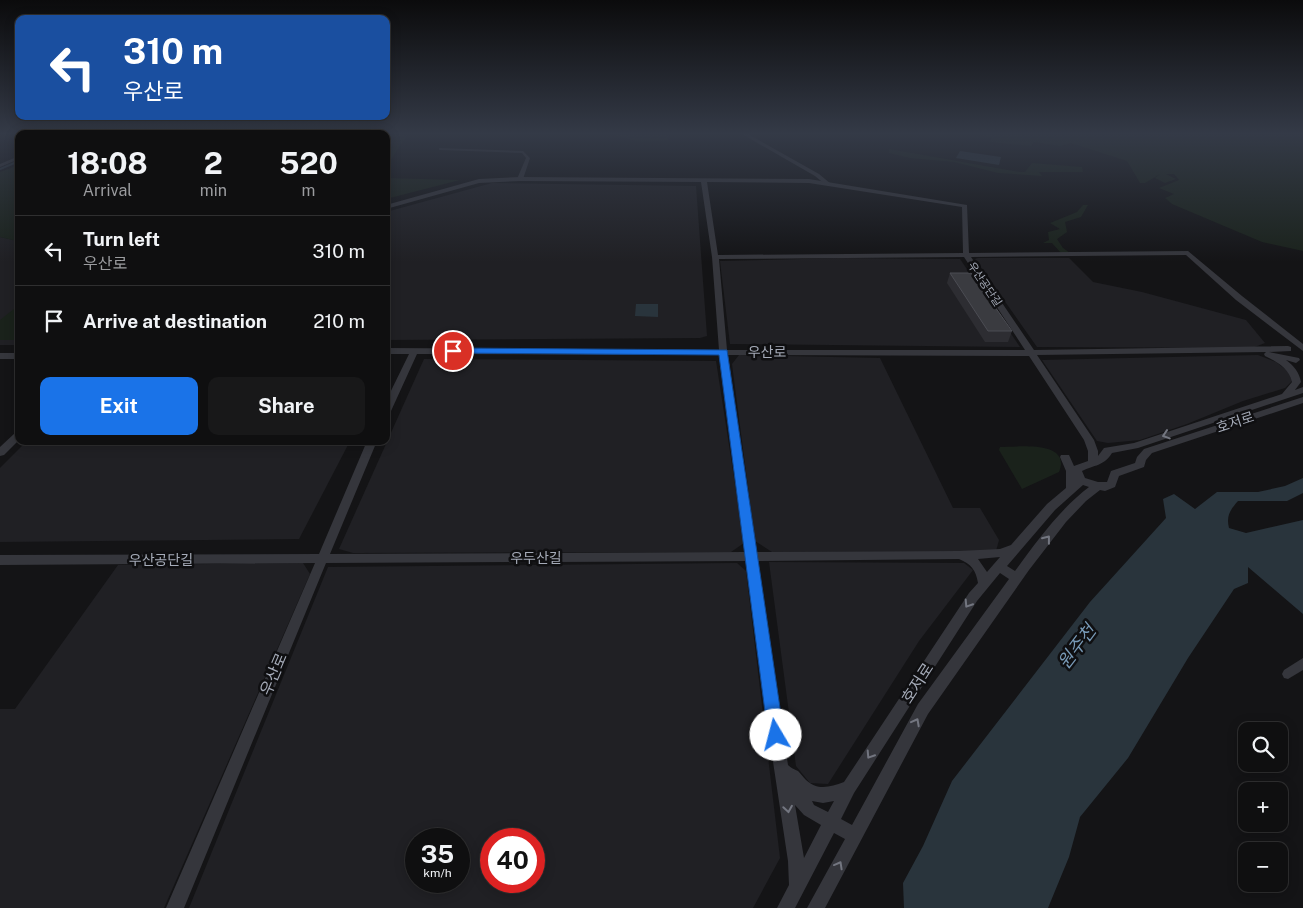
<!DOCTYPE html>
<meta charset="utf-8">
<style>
:root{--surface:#0f0f10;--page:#181819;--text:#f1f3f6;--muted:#9b9c9f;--line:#2f2f30;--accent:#1a73e8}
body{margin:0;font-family:"Public Sans","Noto Sans KR",sans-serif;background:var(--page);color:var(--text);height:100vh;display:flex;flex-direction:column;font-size:19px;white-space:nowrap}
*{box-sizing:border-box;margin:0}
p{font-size:16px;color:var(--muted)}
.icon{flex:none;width:28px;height:28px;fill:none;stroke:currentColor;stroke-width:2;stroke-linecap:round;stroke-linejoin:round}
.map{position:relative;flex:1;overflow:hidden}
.side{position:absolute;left:15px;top:130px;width:375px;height:315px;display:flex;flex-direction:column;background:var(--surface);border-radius:10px;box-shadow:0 2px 12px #0003,0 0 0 1px var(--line)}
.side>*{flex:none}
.guide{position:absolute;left:15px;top:15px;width:375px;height:105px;border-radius:10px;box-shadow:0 2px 12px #0003,0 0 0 1px var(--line);background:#1a4fa0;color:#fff;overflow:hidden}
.tools{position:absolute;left:1238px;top:722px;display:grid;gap:10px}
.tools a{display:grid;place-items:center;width:50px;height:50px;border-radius:10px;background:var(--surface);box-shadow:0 2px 12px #0003,0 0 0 1px var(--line);font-size:25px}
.speed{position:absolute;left:405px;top:828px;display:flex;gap:10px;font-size:25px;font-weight:700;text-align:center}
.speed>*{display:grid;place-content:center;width:65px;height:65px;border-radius:50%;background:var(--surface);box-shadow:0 2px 12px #0003,0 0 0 1px var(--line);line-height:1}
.speed small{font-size:12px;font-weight:400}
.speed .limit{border:8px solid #d22;background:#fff;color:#111}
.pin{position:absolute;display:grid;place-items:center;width:42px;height:42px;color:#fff;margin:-21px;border:2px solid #fff;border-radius:50%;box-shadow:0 1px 5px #0007}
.me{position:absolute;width:55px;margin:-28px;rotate:352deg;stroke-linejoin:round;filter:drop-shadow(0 0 4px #0008)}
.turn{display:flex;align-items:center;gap:18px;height:105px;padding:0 25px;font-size:22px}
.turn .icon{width:65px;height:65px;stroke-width:2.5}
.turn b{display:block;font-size:35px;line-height:42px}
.eta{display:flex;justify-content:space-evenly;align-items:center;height:85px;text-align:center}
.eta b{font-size:30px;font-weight:700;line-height:35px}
.primary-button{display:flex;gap:10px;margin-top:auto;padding:10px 25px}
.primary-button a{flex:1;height:58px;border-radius:10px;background:var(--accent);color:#fff;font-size:20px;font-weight:700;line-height:58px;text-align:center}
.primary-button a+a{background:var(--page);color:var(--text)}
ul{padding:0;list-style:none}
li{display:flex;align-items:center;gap:15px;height:70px;padding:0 25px;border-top:1px solid var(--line)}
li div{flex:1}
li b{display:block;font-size:19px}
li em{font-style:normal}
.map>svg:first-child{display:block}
.built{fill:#202024;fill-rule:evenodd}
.green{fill:#1a221b}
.water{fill:#29343c}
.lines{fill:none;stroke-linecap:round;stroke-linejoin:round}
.stream{stroke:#29343c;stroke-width:2}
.minor{fill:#35363c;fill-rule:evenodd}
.tertiary{fill:#35363c;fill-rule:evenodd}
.wall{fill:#2d2d32}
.building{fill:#3a3b40;stroke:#4b4c53}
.oneway{stroke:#737680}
.route{fill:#1a73e8;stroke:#114b97}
.labels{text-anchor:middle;stroke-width:5;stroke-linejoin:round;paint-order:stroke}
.far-street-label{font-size:11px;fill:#a5abb8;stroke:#0f0f11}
.street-label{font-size:14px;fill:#a5abb8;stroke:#0f0f11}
.near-street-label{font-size:16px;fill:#a5abb8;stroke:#0f0f11}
.near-water-label{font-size:18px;font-style:italic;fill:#789ab7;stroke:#0f0f11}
</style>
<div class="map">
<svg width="1303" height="908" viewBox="0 0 1303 908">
<rect width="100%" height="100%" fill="#141416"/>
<!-- built -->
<g class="built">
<path d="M492 183 696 186 707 336 700 338 386 340V212Z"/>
<path d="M0 237 19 241V345H0Z"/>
<path d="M841 258 960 259 1020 347 730 344 720 261Z"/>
<path d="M978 258H1069L1093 282 1142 292 1246 320 1265 343 1252 348 1037 347 975 259Z"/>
<path d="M739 355 880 358 953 508H980L999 540 996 551 772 552 755 541 732 364Z"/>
<path d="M1258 355 1276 362 1289 372 1292 381 1285 388 1243 401 1187 424 1140 440 1108 443 1097 441 1042 360Z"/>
<path d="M424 359 716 361 744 543 731 552 353 553 339 549Z"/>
<path d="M27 441H350L299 539 0 542V468Z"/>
<path d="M769 562 964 563 973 570 919 641 828 784 810 783 796 766Z"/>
<path d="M303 563 310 574 164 908H0V709H15L118 565Z"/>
<path d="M737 563 746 571 780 858 753 908H189L328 567ZM416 839H459V881H416ZM491 839H534V881H491Z"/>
</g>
<!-- green -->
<g class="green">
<path d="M386 134H408L386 167Z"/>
<path d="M609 134H670L668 140 640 142Z"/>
<path d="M975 134H1303V251L1262 242 1172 204 1165 198 1174 194 1159 188 1179 180 1174 174H1166L1176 179 1165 183 1155 178 1160 174 1145 183H1140L1127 161 1071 143 1060 146 1034 142 1031 146 989 142 992 138Z"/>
<path d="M889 149 1020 172H1025L1032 163 1082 167 1083 172H1039L1042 176 998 173 954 162 910 158 889 153Z"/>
<path d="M19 165V241H17L0 237V172Z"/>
<path d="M386 178 460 180 386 199Z"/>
<path d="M1083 205H1088L1081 217 1065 222 1067 232 1057 239 1063 248 1070 253H1061L1052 243H1043L1049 240 1048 232 1060 229 1050 223 1077 212Z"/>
<path d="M19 305V340H0V320Z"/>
<path d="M1000 447C1017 447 1072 440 1059 472L1022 489 999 450Z"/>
</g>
<!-- water -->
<g class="water">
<path d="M960 151 1001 157 999 165 956 158Z"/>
<path d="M636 304H658V317L635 316Z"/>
<path d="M1303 478V493L1287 501H1238C1230 510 1226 516 1229 528L1246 533 1303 520V614L1248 567V583L1234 589 1188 658 1128 758 1080 817 1069 857 1048 908H904L903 883 923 846 952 781 1090 602 1166 518 1163 499 1174 494 1195 509 1217 492H1258L1285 486Z"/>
</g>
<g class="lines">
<!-- stream -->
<path class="stream" d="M0 169 19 161"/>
<!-- minor -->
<g class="minor">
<path d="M742 134H748L819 174 831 184 826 185 815 176Z"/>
<path d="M439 148 523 151 530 158 523 179 520 181 517 179 526 158 522 153 441 150H439Z"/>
<path d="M19 156V159L0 167V164Z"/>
<path d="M1303 658V670L1288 679 1284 678 1282 674 1284 670Z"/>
</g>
<!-- tertiary -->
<g class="tertiary">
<path d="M520 177 809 179 967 205 969 253 1188 251 1242 296 1303 344V351L1236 300 1186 255 971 257 1034 350 1288 346 1291 347V351L1269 352 1299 358 1300 360 1296 363 1286 360C1294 366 1299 372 1301 382L1295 390 1303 387V393L1138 448 1112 453C1104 466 1094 465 1082 471L1085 478 1098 482H1107L1111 471 1135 463 1137 457 1144 449 1303 397V403L1152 453 1146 460 1144 467 1119 476 1115 487 1105 491 1100 490 1086 501 1066 522 1029 570 928 714 825 908H807L845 839 834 833 795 908H777L789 885 788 861 767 722 746 561 326 563 184 908H166L315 563 0 565V555L319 554 367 441H377L330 554 745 552 719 355 417 354 391 411 386 414V401L409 354H386V348L719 350 712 257 701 182 520 181 479 183 386 209V205L479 179ZM707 182 809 183 962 207 963 253 718 255ZM964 257 1025 350H727L719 259ZM1266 352 1264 354 1265 356C1277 362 1289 368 1292 382L1282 394 1134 443 1104 448 1098 456V451L1094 440 1037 355ZM728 355 1029 356 1084 440 1088 451V461L1074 466 1069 455H1061L1060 457 1066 471V488L1047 504 1011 545 1000 549 959 551 756 552ZM1083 485 1089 487C1060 509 1037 541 1015 571L1007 566 1055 510ZM1000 557 987 572 978 559ZM959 559C971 564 976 570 978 583L969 593 844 782C830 787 818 791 806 780 803 777 801 774 798 771 794 769 791 768 788 765L758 561ZM1000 573 1009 579 918 704 852 825 841 819 854 793 977 601ZM812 801 823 803 834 801 828 812 814 805ZM795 805 804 815 821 825 804 858Z"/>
<rect x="0" y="353" width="19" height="6"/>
<path d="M19 431V440L4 455 0 456V447L16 432Z"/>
</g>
</g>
<!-- wall -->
<path class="wall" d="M950 273 1012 331 1008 342H985L947 283Z"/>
<!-- building -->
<path class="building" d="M950 273H971L1012 331H988Z"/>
<!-- one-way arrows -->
<defs><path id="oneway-chevron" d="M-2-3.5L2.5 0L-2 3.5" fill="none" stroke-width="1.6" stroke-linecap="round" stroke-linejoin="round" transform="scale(1.25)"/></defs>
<g class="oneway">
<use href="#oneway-chevron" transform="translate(1166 435) rotate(162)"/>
<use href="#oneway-chevron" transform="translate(1047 539) rotate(-52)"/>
<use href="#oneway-chevron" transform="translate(968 604) rotate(123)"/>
<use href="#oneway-chevron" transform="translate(916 722) rotate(-62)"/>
<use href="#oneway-chevron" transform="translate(870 755) rotate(123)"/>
<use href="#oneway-chevron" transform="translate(788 809) rotate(81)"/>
<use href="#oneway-chevron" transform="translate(839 865) rotate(-61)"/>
</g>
<!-- sky -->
<linearGradient id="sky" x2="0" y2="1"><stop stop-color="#0b0b0c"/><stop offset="0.51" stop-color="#343a47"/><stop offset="1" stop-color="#343a47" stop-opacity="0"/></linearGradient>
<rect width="1303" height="262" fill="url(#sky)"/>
<!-- route -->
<path class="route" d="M453 348 727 350 784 735 782 740 776 743 770 740 768 735 719 355 449 353V349Z"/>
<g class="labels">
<!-- far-street labels -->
<g class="far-street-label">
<text transform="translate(985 284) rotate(56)" y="4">우산공단길</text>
</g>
<!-- street labels -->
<g class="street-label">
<text x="767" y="357">우산로</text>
<text transform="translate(1235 422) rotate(-18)" y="5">호저로</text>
<text x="536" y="563">우두산길</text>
<text x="161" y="565">우산공단길</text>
</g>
<!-- near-street labels -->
<g class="near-street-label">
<text transform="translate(273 674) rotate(-67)" y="6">우산로</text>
<text transform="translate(917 683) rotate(-57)" y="6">호저로</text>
</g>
<!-- near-water labels -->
<g class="near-water-label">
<text transform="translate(1077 647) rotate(-53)" y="6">원주천</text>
</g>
</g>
</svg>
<div class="tools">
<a><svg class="icon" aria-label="search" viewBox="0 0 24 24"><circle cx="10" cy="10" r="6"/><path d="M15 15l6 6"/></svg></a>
<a>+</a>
<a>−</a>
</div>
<div class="speed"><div>35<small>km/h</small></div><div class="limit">40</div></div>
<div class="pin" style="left:453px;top:351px;background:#d93025"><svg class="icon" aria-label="arrive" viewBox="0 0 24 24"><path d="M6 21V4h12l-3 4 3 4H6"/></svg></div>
<svg class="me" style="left:776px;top:735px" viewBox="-20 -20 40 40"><circle r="19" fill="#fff"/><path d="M0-13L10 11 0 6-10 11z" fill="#1a73e8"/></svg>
<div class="guide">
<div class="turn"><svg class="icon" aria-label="left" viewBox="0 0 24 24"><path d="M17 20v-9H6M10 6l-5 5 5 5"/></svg><div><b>310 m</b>우산로</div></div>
</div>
<section class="side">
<div class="eta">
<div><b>18:08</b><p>Arrival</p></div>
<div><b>2</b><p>min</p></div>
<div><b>520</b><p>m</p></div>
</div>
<ul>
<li><svg class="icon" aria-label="left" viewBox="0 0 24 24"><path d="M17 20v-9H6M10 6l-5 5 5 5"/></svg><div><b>Turn left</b><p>우산로</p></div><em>310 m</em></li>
<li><svg class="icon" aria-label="arrive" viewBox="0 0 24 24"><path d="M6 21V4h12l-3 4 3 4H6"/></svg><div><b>Arrive at destination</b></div><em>210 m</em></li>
</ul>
<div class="primary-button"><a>Exit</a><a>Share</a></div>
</section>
</div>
